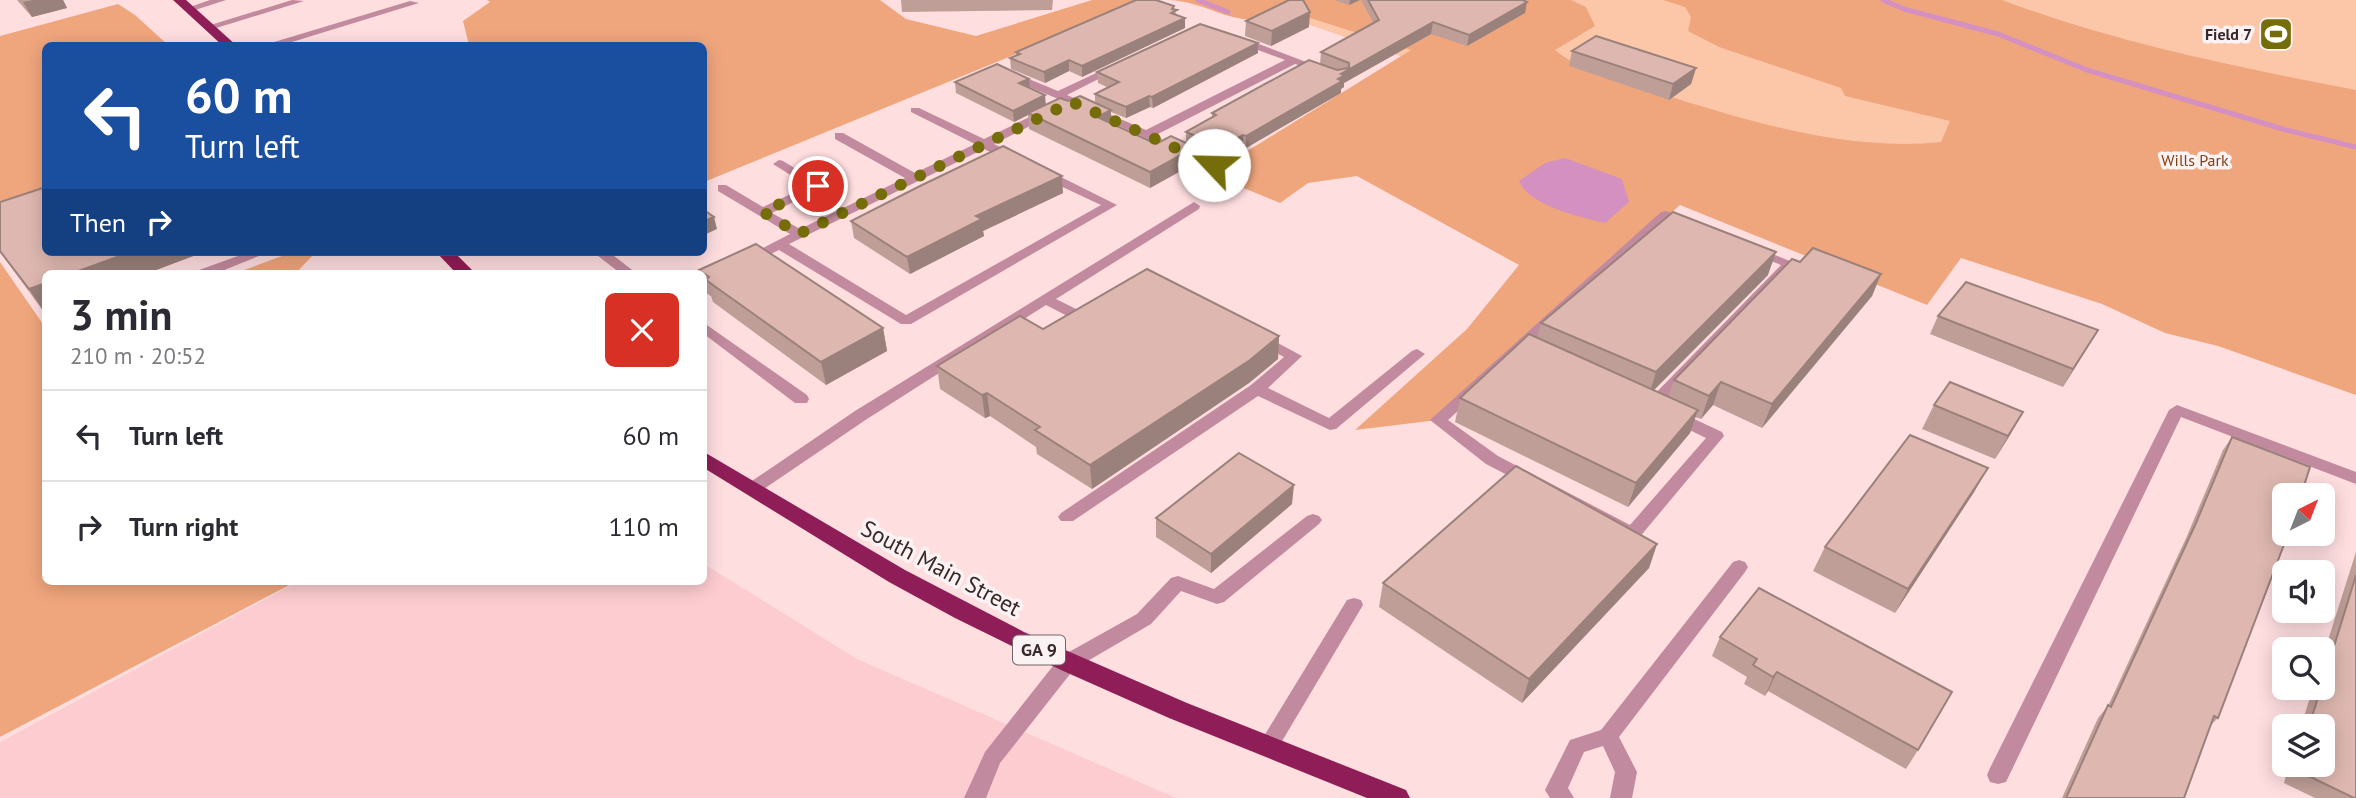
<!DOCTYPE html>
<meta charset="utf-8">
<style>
:root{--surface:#fff;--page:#f7f7f7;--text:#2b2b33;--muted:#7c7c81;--line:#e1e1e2}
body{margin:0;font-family:"PT Sans",sans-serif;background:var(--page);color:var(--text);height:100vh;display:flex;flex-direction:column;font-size:26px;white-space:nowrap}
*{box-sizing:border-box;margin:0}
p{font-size:23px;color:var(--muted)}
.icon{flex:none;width:38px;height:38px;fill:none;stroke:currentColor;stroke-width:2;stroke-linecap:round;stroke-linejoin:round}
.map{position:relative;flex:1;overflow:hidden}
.panel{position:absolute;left:42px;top:270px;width:665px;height:315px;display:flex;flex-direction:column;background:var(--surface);border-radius:10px;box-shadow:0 4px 18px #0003}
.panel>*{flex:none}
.guide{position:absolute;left:42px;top:42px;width:665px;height:214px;border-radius:10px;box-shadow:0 4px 18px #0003;background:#1a4fa0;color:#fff;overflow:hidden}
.needle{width:46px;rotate:42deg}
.controls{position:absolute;left:2272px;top:483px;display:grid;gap:14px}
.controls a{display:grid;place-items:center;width:63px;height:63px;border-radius:10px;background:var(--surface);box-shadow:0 4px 18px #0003;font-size:35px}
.pin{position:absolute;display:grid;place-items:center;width:60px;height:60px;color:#fff;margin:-30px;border:4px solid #fff;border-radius:50%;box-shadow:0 2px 7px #0007}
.me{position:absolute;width:77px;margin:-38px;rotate:294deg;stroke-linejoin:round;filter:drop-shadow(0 0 5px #0008)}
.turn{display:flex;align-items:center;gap:24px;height:147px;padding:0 28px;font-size:32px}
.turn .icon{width:91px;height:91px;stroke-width:2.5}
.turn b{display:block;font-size:49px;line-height:60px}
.then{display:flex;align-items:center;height:66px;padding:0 28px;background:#0003;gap:14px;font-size:26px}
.round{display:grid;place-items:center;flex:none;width:74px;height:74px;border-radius:10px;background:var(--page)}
.overview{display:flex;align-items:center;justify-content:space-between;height:119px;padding:0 28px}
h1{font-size:42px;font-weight:800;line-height:52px}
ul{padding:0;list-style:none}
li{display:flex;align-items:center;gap:21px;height:91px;padding:0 28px;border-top:2px solid var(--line)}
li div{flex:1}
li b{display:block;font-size:26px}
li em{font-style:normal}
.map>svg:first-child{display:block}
.built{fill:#fdccd0}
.green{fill:#fcc6a8}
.forest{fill:#f0a67d}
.water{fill:#d390c1}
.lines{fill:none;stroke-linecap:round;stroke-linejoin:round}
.stream{stroke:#d390c1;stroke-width:5}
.service{fill:#c28a9e;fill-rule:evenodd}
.trunk{fill:#8f1e58;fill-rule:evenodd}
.wall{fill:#bf9e97}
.shaded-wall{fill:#9b817b}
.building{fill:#deb8b0;stroke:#9b817b;stroke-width:2}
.route{stroke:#746d09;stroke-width:12;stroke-dasharray:0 21.6}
.labels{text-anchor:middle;stroke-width:7;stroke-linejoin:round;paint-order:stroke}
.far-poi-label{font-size:16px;font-weight:bold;fill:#38282a;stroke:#fbf2f3;text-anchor:end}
.far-park-label{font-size:16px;fill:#834114;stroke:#fbf2f3}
.shield{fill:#fbf2f3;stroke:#726566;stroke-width:2}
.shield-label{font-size:18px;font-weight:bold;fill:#38282a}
.near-street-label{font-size:23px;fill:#38282a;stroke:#fbf2f3}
</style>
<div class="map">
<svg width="2356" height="798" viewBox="0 0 2356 798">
<rect width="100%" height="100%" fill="#ffdee0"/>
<!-- built -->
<path class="built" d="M704 564 857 659 1176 798H0V742L299 581H704Z"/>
<!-- green -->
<path class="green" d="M1237 0H2356V384Z"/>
<!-- forest -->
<g class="forest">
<path d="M487 0H880L906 19 976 36 1092 0H1148L704 182V46L469 45 463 21 490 2Z"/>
<path d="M1170 0H1571L1586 7 1595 26 1555 50C1583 73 1624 82 1658 93 1749 121 1845 152 1941 142L1950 121 1845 96 1841 88 1719 47 1688 31 1691 17 1685 7 1663 0H2002C2116 43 2237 67 2356 90V395L2218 346 2165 333 2102 304 1961 258 1927 305 1680 205 1438 420 1355 430 1467 329 1519 265 1357 176 1308 183 1280 203 1210 174 1411 50 1285 10C1240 35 1215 3 1170 0Z"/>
<path d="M118 4 135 15 168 45 46 46 45 209 0 224V36Z"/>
<path d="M293 252H316L296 273H236Z"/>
<path d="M0 262 45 327 46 581H297L0 737Z"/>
</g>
<!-- water -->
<path class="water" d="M1565 158 1622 179 1629 202 1605 223C1580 217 1529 206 1519 181L1545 163Z"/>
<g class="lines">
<!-- stream -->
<g class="stream">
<path d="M1198 0 1228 12"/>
<path d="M1883 0 1904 9 1998 34 2087 70 2286 130 2356 147"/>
</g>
<!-- service -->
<g class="service">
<path d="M210 0H226L189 12 184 9Z"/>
<path d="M292 0 304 1 213 29 204 27Z"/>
<path d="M410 1 419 3 279 46H261Z"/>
<path d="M1238 36 1327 70 1322 73 1295 64 1156 135 1162 139 1156 143 1087 111 1097 109 1146 130 1285 60 1234 41 1233 39Z"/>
<path d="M1111 66 1120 68 1067 95 1076 99V103L994 144 1017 155V161H1009L984 149 789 244 906 315 1101 205 1039 176V170H1047L1117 205 911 324H901L779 250 752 263H742L740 260 790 234 718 191V185H726L763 207 808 186 773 164 779 160 783 161 824 186 772 213 800 229 905 178 835 139V133H843L915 173 975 144 911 112V108H919L984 139 1063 101 1006 77V73H1014L1058 91Z"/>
<path d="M1176 144 1218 162 1220 165 1218 168H1210L1172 151 1170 148Z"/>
<path d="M1194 202 1200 206 1199 209 1056 299 1084 313H1095L1097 316C1093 322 1086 324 1079 322L1046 305 867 419 758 493H746L743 489 746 485 855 411Z"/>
<path d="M1666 211 1797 264 1662 404 1722 432 1724 436 1638 539 1632 540 1486 464 1430 420 1661 212ZM1668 220 1781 265 1644 405 1646 409 1706 438 1630 525 1498 456 1448 420Z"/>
<path d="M249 252H269L217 273H197L199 270Z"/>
<path d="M593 252H609L636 273H620Z"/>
<path d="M704 323 807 395 809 399 807 403H795L704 334Z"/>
<path d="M1261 334 1302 356 1268 388 1329 418 1412 351 1417 349 1425 354 1336 429 1330 430 1258 396 1073 521H1061L1058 517 1061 513 1251 385 1284 357 1256 342 1254 339Z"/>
<path d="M2177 405 2356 472V484L2181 417 2006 782 1998 784 1990 782 1987 775 1990 768 2169 410Z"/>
<path d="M1313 514 1319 516 1322 520 1319 524 1224 602 1217 604 1181 591 1151 624 1074 669 1000 763 986 798H964L985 752 1060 657 1137 614 1171 578 1178 576 1214 589 1307 516Z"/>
<path d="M1739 560 1745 562 1748 567 1745 572 1619 737 1637 772 1632 798H1610L1615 772 1603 746 1584 752 1568 788 1574 798H1550L1545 790 1570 740 1601 730 1733 562Z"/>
<path d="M1354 598 1361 600 1363 605 1275 753 1268 756 1261 753 1258 747 1261 741 1347 600Z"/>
</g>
<!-- trunk -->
<g class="trunk">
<path d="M173 0H186L237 46H223Z"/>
<path d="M436 252H454L475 273H456Z"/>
<path d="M704 452 905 570 1024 632 1187 703 1406 790 1410 798H1367L1169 718 1061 670 955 618 889 582 704 468Z"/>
</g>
</g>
<!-- wall -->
<g class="wall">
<path d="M17 0H63L67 8 32 17Z"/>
<path d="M901 0H1053L1052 10 902 12Z"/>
<path d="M1334 0H1360L1349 5Z"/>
<path d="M1361 0H1523L1525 13 1467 46 1431 34 1344 83V87L1341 89V93L1246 148 1243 147 1221 159 1195 148V163L1150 188 1029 129 1028 115 1014 122 956 93 955 82 1029 88 1046 104 1068 101 1095 103V94L1107 87 1098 83 1097 72 1258 53 1153 108 1150 107 1126 118 1111 112V123L1156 144 1186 143V132L1212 117V113L1320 64 1321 52 1374 24Z"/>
<path d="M1174 6V10L1177 15 1185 18V28L1082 77 1069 71 1045 83 1011 69 1010 58 1016 55V52Z"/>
<path d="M1246 21 1309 27 1271 46 1245 36Z"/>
<path d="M1572 51 1696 68 1691 84 1669 100 1569 66Z"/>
<path d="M1063 193 983 231 984 236 910 274 854 238 851 221Z"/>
<path d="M0 202 46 252H204L148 273H46L44 312 0 252Z"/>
<path d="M1800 262 1881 274 1872 296 1762 428 1713 405 1701 419 1695 417 1690 433 1628 507 1455 422 1460 398 1537 338 1541 323 1768 275 1654 390 1668 397 1674 380Z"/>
<path d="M699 270 883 328 887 351 826 385 713 302 711 296 706 293 704 285V273H700Z"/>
<path d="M1938 316 2098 330 2063 387 1930 334Z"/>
<path d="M1043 329 1279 336 1278 359 1249 383 1092 489 1037 454 1036 447 990 416 985 418 940 389 937 366Z"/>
<path d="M1934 405 2010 435 1995 459 1922 429Z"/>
<path d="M2232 437 2218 718 2210 726 2184 798H2062L2098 718 2108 706 2187 536 2223 450Z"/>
<path d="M1988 468 1974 492 1895 613 1813 571 1825 547Z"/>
<path d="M1292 504 1211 573 1156 537V518Z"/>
<path d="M1657 544 1649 568 1522 703 1379 607 1383 583Z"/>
<path d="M2356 552V798H2315L2284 783 2289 765H2322V726H2301L2313 688H2322V659Z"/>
<path d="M1720 637 1918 750 1906 769 1768 691 1765 696 1744 684 1747 677 1712 656Z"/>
</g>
<!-- shaded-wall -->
<g class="shaded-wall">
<path d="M33 0H63L67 8 32 17 23 2Z"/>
<path d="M1350 0H1360L1349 5Z"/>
<path d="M1527 2 1525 13 1467 46 1469 35Z"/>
<path d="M1310 12 1309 27 1271 46 1272 31Z"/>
<path d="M1185 18V28L1082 77V66Z"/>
<path d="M1433 22 1431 34 1344 83V87L1341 89V93L1246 148V136L1338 79 1341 74Z"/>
<path d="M1258 43V53L1153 108 1152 97Z"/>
<path d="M1069 60V71L1045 83 1044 72Z"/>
<path d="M1696 68 1691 84 1669 100 1673 84Z"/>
<path d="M1029 79 1030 90 1019 83Z"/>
<path d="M1045 95 1046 106 1028 113V115L1014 122 1013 111Z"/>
<path d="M1149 96 1150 107 1126 118V107Z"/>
<path d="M1111 110V126L1097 117Z"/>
<path d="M1243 135V147L1221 159V147Z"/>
<path d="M1195 147V163L1150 188V172Z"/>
<path d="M1062 176 1063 193 983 231 984 236 910 274 907 257 976 216Z"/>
<path d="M714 217 717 229 704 235V221Z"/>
<path d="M131 252H204L148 273H73Z"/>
<path d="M1776 252 1768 275 1649 395 1656 372Z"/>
<path d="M1881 274 1872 296 1762 428 1772 404Z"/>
<path d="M46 283V311L44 312 29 289Z"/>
<path d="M883 328 887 351 826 385 821 362Z"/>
<path d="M2098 330 2087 348 2063 387 2073 369Z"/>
<path d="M1279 336 1278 359 1249 383 1092 489 1090 465Z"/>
<path d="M1721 382 1713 405 1701 419 1709 396Z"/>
<path d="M987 393 990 416 985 418 982 395Z"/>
<path d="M1698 410 1690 433 1628 507 1636 483Z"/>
<path d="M2023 412 2010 435 1995 459 2008 436Z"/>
<path d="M1988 468 1974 492 1895 613 1908 589Z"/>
<path d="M1294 485 1292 504 1211 573V554Z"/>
<path d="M1657 544 1649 568 1522 703 1529 679Z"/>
<path d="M1777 672 1768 691 1765 696 1773 677Z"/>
</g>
<!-- building -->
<g class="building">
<path d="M1136 0H1156L1174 6 1172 9 1177 10 1171 13 1185 18 1082 66 1069 60 1044 72 1010 58 1020 54 1016 52Z"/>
<path d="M1289 0H1303L1310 12 1272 31 1246 21Z"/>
<path d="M1368 0H1523L1527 2 1469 35 1433 22 1341 74 1345 75 1338 79 1342 81 1246 136 1243 135 1221 147 1186 132 1216 115 1212 113 1309 60 1337 70 1349 68V63L1321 52 1379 20Z"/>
<path d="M1200 24 1258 43 1152 97 1149 96 1126 107 1095 94 1119 82 1097 72Z"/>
<path d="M1596 36 1696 68 1673 84 1572 51Z"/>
<path d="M997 64 1029 79 1019 83 1045 95 1013 111 955 82Z"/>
<path d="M1080 96 1111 110 1097 117 1156 144 1171 136 1195 147 1150 172 1028 113 1060 98 1068 101Z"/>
<path d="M1003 146 1062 176 976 216 982 219 907 257 851 221 920 186Z"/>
<path d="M46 187V252H131L73 273H46V283L29 289 0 251V202Z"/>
<path d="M704 210 714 217 704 221Z"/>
<path d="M1673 212 1776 252 1656 372 1541 323Z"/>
<path d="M756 244 883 328 821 362 706 280 709 277 699 270Z"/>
<path d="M1813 248 1881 274 1772 404 1721 382 1709 396 1674 380 1792 259 1800 262Z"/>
<path d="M1147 269 1279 336 1250 360 1090 465 1035 430 1040 427 987 393 982 395 937 366 1020 316 1043 329Z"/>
<path d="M1966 282 2098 330 2073 369 1938 316Z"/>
<path d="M1529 334 1698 410 1636 483 1460 398Z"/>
<path d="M1950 382 2023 412 2008 436 1934 405Z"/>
<path d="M1910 435 1988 468 1908 589 1825 547Z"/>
<path d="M2232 437 2310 467 2301 495H2284V534H2288L2218 718 2214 716 2184 798H2066L2108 705 2111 707 2196 523Z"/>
<path d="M1239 453 1294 485 1211 554 1156 518Z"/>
<path d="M1516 466 1657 544 1529 679 1383 583Z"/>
<path d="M2356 575V798H2354L2296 770 2298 765H2322V726H2309L2321 688H2322V685Z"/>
<path d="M1759 588 1952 692 1918 750 1777 672 1773 677 1753 665 1757 659 1720 637Z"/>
</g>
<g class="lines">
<!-- route -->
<path class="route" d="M818 186 763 212 799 234 1072 102 1214 165"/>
</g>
<!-- icons -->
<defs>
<g id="stadium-square" transform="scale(1.75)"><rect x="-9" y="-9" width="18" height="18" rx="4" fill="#746d09" stroke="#fbf2f3"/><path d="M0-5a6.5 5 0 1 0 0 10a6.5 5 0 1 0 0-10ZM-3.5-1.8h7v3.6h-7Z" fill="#fff"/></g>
</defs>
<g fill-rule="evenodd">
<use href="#stadium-square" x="2276" y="34"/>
</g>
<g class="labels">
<!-- far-poi labels -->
<g class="far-poi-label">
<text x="2252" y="40">Field 7</text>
</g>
<!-- far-park labels -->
<g class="far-park-label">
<text x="2195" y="166">Wills Park</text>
</g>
<!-- shield labels -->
<rect class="shield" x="1013" y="635.5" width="52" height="29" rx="5"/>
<g class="shield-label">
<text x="1039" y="656">GA 9</text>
</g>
<!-- near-street labels -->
<g class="near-street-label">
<text transform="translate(941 568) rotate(28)" y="8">South Main Street</text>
</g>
</g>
</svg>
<div class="controls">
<a><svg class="needle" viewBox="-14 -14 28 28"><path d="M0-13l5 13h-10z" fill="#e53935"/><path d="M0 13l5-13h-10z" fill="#7c7c81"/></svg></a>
<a><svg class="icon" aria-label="sound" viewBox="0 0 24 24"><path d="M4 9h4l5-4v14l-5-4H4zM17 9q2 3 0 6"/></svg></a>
<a><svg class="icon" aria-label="search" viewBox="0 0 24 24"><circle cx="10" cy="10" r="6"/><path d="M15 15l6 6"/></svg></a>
<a><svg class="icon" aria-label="layers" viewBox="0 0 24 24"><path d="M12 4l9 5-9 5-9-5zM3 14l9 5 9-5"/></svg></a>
</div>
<div class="pin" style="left:818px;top:186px;background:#d93025"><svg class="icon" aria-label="arrive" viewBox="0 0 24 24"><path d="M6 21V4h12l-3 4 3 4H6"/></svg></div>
<svg class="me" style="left:1214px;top:165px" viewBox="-20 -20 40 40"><circle r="19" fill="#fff"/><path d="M0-13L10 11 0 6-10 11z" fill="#746d09"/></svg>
<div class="guide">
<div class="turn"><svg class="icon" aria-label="left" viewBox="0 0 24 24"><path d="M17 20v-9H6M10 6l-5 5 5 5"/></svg><div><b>60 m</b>Turn left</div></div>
<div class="then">Then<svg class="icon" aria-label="right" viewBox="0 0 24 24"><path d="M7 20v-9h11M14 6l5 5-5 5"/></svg></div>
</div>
<section class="panel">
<div class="overview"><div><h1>3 min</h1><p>210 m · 20:52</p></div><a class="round" style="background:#d93025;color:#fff"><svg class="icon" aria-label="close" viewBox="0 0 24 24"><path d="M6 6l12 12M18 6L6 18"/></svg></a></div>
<ul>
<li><svg class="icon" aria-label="left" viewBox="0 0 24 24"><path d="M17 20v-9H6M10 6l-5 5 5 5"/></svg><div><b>Turn left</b></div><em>60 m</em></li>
<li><svg class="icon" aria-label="right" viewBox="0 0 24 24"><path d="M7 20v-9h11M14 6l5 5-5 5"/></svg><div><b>Turn right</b></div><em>110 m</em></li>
</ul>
</section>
</div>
